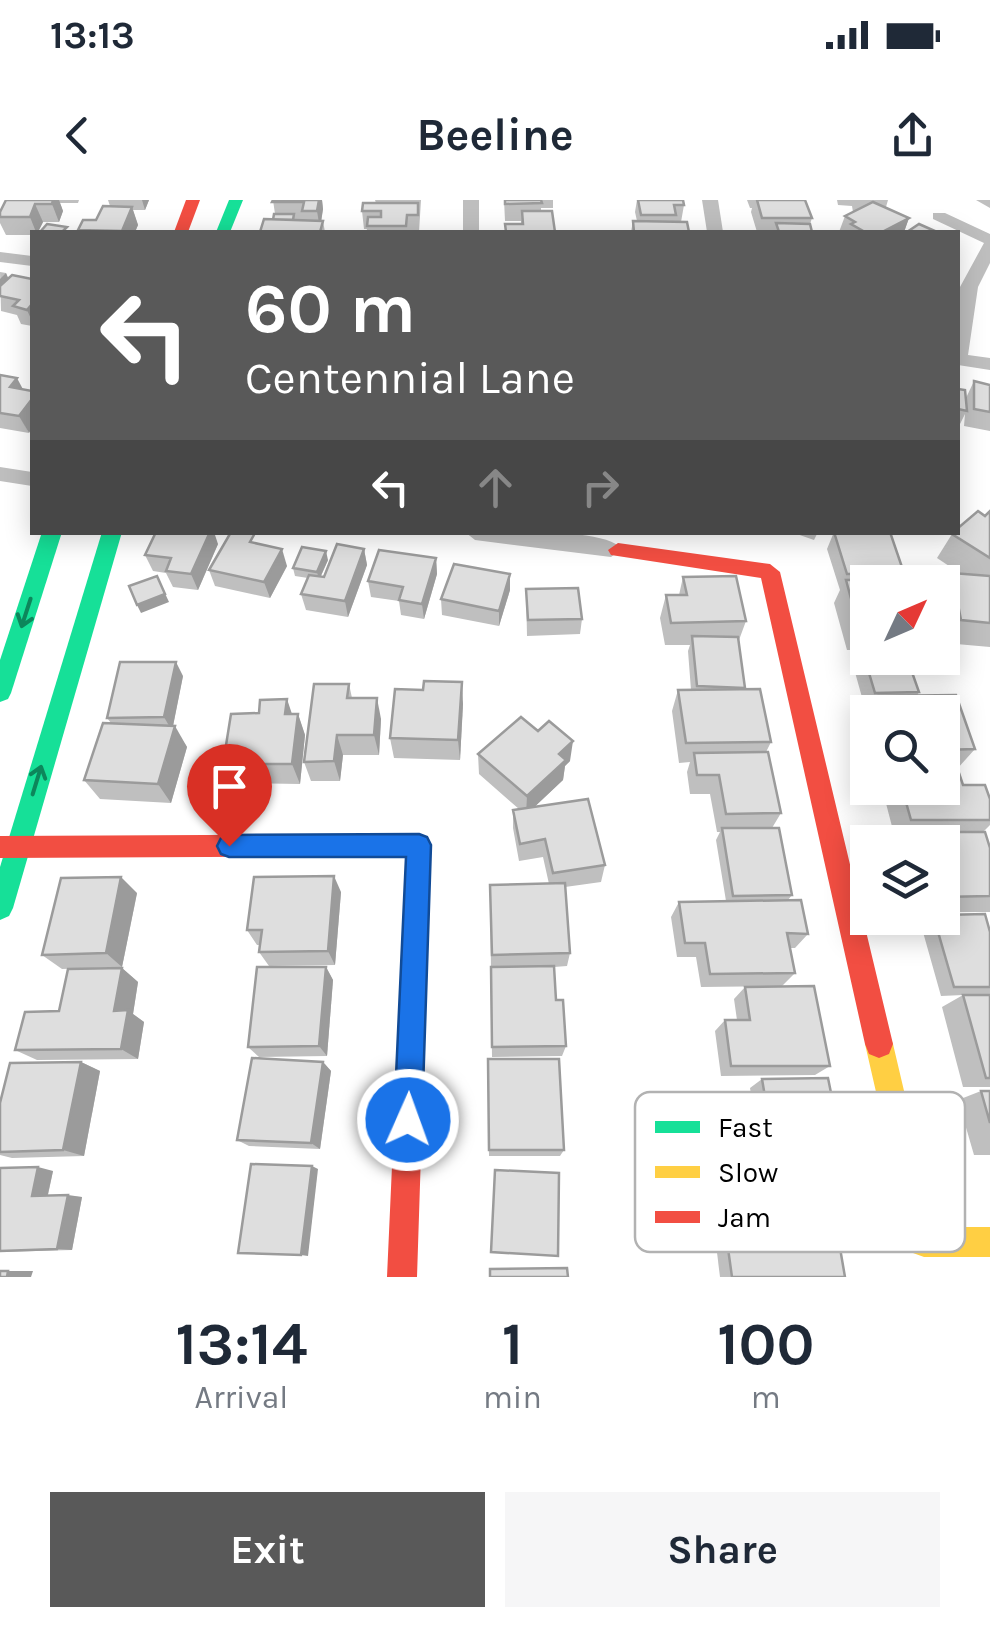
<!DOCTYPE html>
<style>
:root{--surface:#fff;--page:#f6f6f7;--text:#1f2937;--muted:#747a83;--accent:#595959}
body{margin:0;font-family:Karla,sans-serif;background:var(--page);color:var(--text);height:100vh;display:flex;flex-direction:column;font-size:38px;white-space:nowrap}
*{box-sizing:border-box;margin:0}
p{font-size:32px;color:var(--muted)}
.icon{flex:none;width:55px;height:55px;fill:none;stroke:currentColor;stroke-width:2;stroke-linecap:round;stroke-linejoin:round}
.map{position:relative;height:1077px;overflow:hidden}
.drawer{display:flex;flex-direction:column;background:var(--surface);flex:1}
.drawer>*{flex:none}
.hud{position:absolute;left:30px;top:30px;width:930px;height:305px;border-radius:0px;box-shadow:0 5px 25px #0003;background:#595959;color:#fff;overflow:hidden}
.needle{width:65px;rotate:46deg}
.fabs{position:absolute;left:850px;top:365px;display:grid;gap:20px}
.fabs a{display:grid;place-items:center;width:110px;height:110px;border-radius:0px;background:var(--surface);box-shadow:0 5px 25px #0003;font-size:50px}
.pin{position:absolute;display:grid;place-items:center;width:85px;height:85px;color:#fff;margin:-102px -42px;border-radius:50% 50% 50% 0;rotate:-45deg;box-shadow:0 0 10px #0007}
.pin .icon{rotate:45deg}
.me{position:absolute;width:110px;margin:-55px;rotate:2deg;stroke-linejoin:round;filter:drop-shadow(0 0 8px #0008)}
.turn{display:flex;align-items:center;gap:35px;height:210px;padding:0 50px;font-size:45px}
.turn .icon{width:130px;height:130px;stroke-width:2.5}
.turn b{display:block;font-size:70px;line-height:85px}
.lanes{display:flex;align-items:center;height:95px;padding:0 50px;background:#0003;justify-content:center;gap:50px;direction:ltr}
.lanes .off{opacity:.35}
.eta{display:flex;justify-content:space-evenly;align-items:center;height:170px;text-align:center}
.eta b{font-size:60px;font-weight:700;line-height:70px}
.action{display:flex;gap:20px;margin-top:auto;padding:20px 50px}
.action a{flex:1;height:115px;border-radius:0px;background:var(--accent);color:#fff;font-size:40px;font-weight:700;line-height:115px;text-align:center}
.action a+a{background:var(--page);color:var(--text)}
.status{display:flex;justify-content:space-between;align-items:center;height:70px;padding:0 50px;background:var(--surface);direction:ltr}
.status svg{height:28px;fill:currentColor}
header{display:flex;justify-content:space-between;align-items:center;height:130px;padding:0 50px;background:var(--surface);font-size:45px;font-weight:700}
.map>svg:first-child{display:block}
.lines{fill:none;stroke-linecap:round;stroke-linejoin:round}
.street{fill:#bebebe;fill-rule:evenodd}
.fast{fill:#16e098;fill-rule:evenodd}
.slow{fill:#ffcf43;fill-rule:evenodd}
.jam{fill:#f24e42;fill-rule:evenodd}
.wall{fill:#bfbfbf}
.shaded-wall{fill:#9b9b9b}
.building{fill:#dedede;stroke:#9b9b9b;stroke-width:2.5}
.oneway{stroke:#0d865b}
.route{fill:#1a73e8;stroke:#114b97;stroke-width:2.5}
.key{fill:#fff;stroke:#b2b2b2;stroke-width:2.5}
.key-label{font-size:28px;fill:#000}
</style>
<div class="status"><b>13:13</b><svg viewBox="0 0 49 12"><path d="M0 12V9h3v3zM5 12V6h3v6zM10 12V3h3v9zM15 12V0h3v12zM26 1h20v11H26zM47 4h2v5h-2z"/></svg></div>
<header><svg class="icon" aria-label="back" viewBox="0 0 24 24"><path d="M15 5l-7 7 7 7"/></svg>Beeline<svg class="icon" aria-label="share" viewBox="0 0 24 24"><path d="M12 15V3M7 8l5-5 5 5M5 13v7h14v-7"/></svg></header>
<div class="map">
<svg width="990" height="1077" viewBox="0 0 990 1077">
<rect width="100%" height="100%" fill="#fff"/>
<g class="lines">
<!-- street -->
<g class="street">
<rect x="463" y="0" width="16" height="32"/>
<path d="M702 0H718L723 32H707Z"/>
<path d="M933 13H945L990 34V63L978 87 968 155 990 158V170L958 165 960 87 984 43 933 19Z"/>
<path d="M0 52 32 56V66L0 62Z"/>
<path d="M0 267 32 272V286L0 281Z"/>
<path d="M465 332C494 332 606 327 622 349L611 357 475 340Z"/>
</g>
<!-- fast -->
<g class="fast">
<path d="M229 0H243L230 32H216Z"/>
<path d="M42 332H62L11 493 8 499 0 502V460Z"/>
<path d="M102 332H122L13 708 9 716 0 720V667Z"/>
</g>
<!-- slow -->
<path class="slow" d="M879 830 889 834 893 844 936 1027H990V1057H924L913 1053 865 844 869 834Z"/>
<!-- jam -->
<g class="jam">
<path d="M186 0H200L188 32H174Z"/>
<path d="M618 343 770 364 780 372 893 844 889 854 879 858 869 854 865 844 761 378 611 355 608 350Z"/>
<path d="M419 634 428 637 431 645 417 1077H387L406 656 0 658V636Z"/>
</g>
</g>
<!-- wall -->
<g class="wall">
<path d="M6 0H79L78 3H60L63 11 59 22H43L38 32H32V35H6L0 23V17Z"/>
<path d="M108 0H149L145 10H133L138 25 135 32H79L78 30 96 20 110 6Z"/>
<path d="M273 0H322L323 9 321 21H323L325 32H260L273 20 275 14Z"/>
<path d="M375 0H421L419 32H366L367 29H364L362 11 376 3Z"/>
<path d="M504 0H553V8H541V11L555 32H505V24H521V21H505Z"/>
<path d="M637 0H683L684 5 681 22 689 32H631L633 21H637L635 12Z"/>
<path d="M747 0H805L812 18 810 24 812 32H757L751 12 752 8H750Z"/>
<path d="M837 0H888L886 7 909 18 904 32H839L845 16 853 12 852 6 838 5Z"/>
<path d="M976 0H990V8Z"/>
<path d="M0 72 6 73 8 79H32V126L21 124 17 115 1 111Z"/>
<path d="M0 175 29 233 0 228Z"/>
<path d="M974 181 990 185V231L964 226 965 214 958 228V189L966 198Z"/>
<path d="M990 311V447L945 443 942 429V387L952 373 961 374 937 358 952 334 985 316Z"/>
<path d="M791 332H818L814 340Z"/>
<path d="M834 332H890L904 373 900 379H926L927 382H868V458H907L919 492 917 496 956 495 975 549 957 569 963 585H985L990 599V625L983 632H985L990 648V712H942V642H903L908 638H895L882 588H942V512H868L871 508H865L851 458 856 450H847L834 403 840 390 827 349Z"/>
<path d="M218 344 198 390 173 387 166 373 153 371 145 355Z"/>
<path d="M258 344 287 366 270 398 215 386 209 370Z"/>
<path d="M364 349 367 365 348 417 306 410 301 394 308 378 295 376 293 368 328 360 321 376 324 377Z"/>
<path d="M436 358 437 374 424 419 401 415 399 401 371 397 368 381Z"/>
<path d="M683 377 746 421 739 440 745 488 771 542 766 552 781 613 772 628 792 695 788 700 808 734 795 748H790L795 773 782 786 701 787 696 757H677L671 717 679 702 726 701 716 640 720 632H717L710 594H690L687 572 690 562 679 563 672 511 678 490H691L688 451 690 445H665L660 418 666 395H679Z"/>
<path d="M526 389 582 419 580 434 527 436Z"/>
<path d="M510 390 499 426 442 415 441 399Z"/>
<path d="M183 476 173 526 187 547 171 603 100 599 84 580 111 523 107 518Z"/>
<path d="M349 484 352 498 381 519 379 555H343L340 581H311L304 562Z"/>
<path d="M463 504 460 560 394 558 390 538Z"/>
<path d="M292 514H298L305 535 300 584 233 583 223 564Z"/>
<path d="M478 554 570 561 565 566 563 580 534 607 605 665 601 682 565 687 570 753 567 766 554 767 556 800 566 846 562 856 492 857 490 685 549 684 543 657 519 661 513 628V610L519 609 479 574Z"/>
<path d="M341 692 335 765 269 766 259 752 260 745H257L247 730Z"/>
<path d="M137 693 122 767 62 769 42 755Z"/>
<path d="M930 718H942L990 732V887H963L942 807 963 795 941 796 921 725Z"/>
<path d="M326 767 333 780 327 856 259 857 248 847Z"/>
<path d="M122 768 138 782 133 814 144 822 138 859 37 860 15 850 59 811Z"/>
<path d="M745 787 830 866 815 875 721 876 715 831 725 820H737L734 799Z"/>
<path d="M488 859 564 950 560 956H489Z"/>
<path d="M81 862 100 871 84 956 12 958 0 955V903Z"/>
<path d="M323 862 331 871 320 949 249 946 237 940Z"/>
<path d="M762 879 847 972 830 977 738 979 732 945 744 938H758L750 888Z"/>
<path d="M981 891H990V955H974L958 900Z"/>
<path d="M0 968 53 971 48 995 82 997 72 1050 0 1052Z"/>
<path d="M720 991 845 1077H720L710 995Z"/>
</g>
<!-- shaded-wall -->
<g class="shaded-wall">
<path d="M53 0H59L63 11 59 22 52 4Z"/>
<path d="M142 0H149L145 10Z"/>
<path d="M319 0H322L323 9 320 29 317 11Z"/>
<path d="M35 4 43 22 38 32H36L30 17Z"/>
<path d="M132 7 138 25 135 32H122Z"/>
<path d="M909 18 904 32H882Z"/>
<path d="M6 73 14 91 0 96V79Z"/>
<path d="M32 104V121L27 110Z"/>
<path d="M17 178 26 195 10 187Z"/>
<path d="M32 199V228L29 233 19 216Z"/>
<path d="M210 332H214L218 344 198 390 191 374Z"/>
<path d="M282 349 287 366 270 398 264 382Z"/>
<path d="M364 349 367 365 348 417 345 401Z"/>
<path d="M326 351 328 360 319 380 317 372Z"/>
<path d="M436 358 437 374 424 419 422 404Z"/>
<path d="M510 374V390L499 426V411Z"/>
<path d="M157 376 169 402 141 413 137 405Z"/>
<path d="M176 462 183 476 172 531 164 517Z"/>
<path d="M462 482 463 504 460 560 458 540Z"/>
<path d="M377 498 381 519 379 555 374 535Z"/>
<path d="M287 499 294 520 285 514Z"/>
<path d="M298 514 305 535 300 584 292 564Z"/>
<path d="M175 526 187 547 171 603 158 584Z"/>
<path d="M337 535 343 555 340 581 334 561Z"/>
<path d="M573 541 570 561 565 566 563 580 526 615 527 596 559 554Z"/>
<path d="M334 676 341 692 335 765 328 751Z"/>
<path d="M121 677 137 693 122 767 106 753Z"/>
<path d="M326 767 333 780 327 856 319 846Z"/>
<path d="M122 768 138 782 133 814 144 822 138 859 121 849 114 811Z"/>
<path d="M81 862 100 871 84 956 63 950Z"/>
<path d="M323 862 331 871 320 949 311 943Z"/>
<path d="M312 966 318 969 308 1056 301 1055Z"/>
<path d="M38 967 53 971 47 998 32 996Z"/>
<path d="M68 995 82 997 72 1050 57 1049Z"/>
<path d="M8 1071H33L31 1077H7Z"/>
</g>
<!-- building -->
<g class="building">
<path d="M6 0H53L52 4H35L30 17H0V12Z"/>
<path d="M273 0H319L317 11H302L304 2H272Z"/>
<path d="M505 0H541L542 3 505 4Z"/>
<path d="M638 0H683L684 5H674L676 15H641Z"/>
<path d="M757 0H805L812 18H762Z"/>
<path d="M873 2 909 18 882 32H865L851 24 855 22 845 16Z"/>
<path d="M363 3H418V15H407L406 26H367L368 17H381V11H362Z"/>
<path d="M103 6 132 7 122 31 78 30 83 20H96Z"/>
<path d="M522 11H552L555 32H506L505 24H523Z"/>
<path d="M274 14H294L293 20H273Z"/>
<path d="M264 19 323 21 320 32H260Z"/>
<path d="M633 21 687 22 689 32H634Z"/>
<path d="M776 23 810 24 812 32H779Z"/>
<path d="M47 24 67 27 62 32H40Z"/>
<path d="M919 24 937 32H907Z"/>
<path d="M12 75 32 79V104L27 110 13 106 19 100 0 96V86Z"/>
<path d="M0 175 17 178 10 187 32 191V199L19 216 0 213Z"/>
<path d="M974 181 990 185V212L974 209Z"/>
<path d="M958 189 965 190 967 211 958 209Z"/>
<path d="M978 311 985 316 990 311V358L952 334 958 332V328Z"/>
<path d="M156 332H210L191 374 166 371 171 358 145 355Z"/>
<path d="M231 332 255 333 250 342 282 349 264 382 209 370Z"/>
<path d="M834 332H890L904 373 847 374Z"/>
<path d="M337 344 364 349 345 401 301 394 309 375 324 377Z"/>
<path d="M302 347 326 351 317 372 293 368Z"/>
<path d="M379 350 436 358 422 404 399 400 403 387 368 381Z"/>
<path d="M454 364 510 374 499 411 441 399Z"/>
<path d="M952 373 990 376V423L961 420Z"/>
<path d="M157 376 165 394 137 405 129 386Z"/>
<path d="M736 376 746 421 671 423 666 395H687L683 377Z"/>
<path d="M926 379 927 382H868V428H859L846 380Z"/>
<path d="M578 388 582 419 528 420 526 389Z"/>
<path d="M692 436 738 437 745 488 697 486Z"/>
<path d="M860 443H868V458H907L919 492 875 493Z"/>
<path d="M120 462H176L164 517 107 518Z"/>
<path d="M424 481 462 482 458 540 390 538 395 489 423 490Z"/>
<path d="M314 484H349L347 498H377L374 535H337L334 561 304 562Z"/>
<path d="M760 489 771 542 686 543 678 490Z"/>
<path d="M956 495 975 549 942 550V512H884L879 496Z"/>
<path d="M287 499 285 514H298L292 564H223L231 514 259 513 260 500Z"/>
<path d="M521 517 538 531 549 521 573 541 559 554 566 560 527 596 478 554Z"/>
<path d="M103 523 175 526 158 584 84 580Z"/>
<path d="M768 552 781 613 726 614 719 575H697L694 553Z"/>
<path d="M942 561H955L963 585H985L990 599V620H911L902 588H942Z"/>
<path d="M588 599 605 665 553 673 545 639 520 644 513 610Z"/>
<path d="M722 628H779L792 695 733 696Z"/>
<path d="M913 632H985L990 648V696L942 697V642H916Z"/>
<path d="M334 676 328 751 259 752 262 730H247L254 677Z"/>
<path d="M121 677 106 753 42 755 61 678Z"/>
<path d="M565 683 570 753 492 755 490 685Z"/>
<path d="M801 700 808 734 787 733 795 773 710 774 705 743H685L679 702Z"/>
<path d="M985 714 990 732V787H954L934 718H942V715Z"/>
<path d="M554 766 556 800H563L566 846 492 847 491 767Z"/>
<path d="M257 767H326L319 846 248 847Z"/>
<path d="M122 768 114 811 128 810 121 849 15 850 25 812 59 811 68 769Z"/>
<path d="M814 786 830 866H731L725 820H750L745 787Z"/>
<path d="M963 795H990V878H986Z"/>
<path d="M252 858 323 862 311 943 237 940Z"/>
<path d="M488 859H559L564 950H489Z"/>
<path d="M81 862 63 950 0 952V903L10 863Z"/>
<path d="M828 878 847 972 750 974 744 938H772L762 879Z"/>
<path d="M981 891H990V923Z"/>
<path d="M251 964 312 966 301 1055 238 1053Z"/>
<path d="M38 967 32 996 68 995 57 1049 0 1051V968Z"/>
<path d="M495 970 559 973 558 1056 491 1052Z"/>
<path d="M830 990 845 1077H732L720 991Z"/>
<path d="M567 1068 568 1077H490V1069Z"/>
<path d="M0 1071H8L7 1077H0Z"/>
</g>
<!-- one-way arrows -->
<defs><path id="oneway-shaft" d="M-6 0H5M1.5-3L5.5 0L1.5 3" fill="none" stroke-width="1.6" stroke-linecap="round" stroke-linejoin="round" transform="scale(2.5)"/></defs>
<g class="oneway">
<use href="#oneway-shaft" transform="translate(26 413) rotate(108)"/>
<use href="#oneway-shaft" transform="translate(37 580) rotate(-73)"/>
</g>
<!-- route -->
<path class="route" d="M419 634 427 637 431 645 422 920 418 930 408 934 398 930 394 920 406 657H229L221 654 217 646 221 638 229 635Z"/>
<!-- legend -->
<rect x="635" y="892" width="330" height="160" rx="15" class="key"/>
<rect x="655" y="921" width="45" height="12" fill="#16e098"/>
<rect x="655" y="966" width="45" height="12" fill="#ffcf43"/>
<rect x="655" y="1011" width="45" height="12" fill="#f24e42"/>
<g class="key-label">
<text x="718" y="937">Fast</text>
<text x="718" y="982">Slow</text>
<text x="718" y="1027">Jam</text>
</g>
</svg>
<div class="fabs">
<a><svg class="needle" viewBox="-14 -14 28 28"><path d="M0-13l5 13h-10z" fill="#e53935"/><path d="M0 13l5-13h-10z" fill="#747a83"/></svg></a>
<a><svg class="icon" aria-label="search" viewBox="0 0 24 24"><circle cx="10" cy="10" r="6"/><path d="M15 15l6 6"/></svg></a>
<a><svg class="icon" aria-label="layers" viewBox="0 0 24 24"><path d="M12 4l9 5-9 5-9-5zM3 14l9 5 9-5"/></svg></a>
</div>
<div class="pin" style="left:229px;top:646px;background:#d93025"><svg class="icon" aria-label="arrive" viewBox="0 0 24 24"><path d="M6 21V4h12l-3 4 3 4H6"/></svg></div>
<svg class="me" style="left:408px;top:920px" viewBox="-20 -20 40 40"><circle r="17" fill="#1a73e8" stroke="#fff" stroke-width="3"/><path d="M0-11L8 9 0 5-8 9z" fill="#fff"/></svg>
<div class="hud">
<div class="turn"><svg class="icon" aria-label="left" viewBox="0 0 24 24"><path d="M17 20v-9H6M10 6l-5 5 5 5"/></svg><div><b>60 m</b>Centennial Lane</div></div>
<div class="lanes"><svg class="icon" aria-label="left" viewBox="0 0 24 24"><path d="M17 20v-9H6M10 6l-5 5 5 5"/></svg><svg class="icon off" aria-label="ahead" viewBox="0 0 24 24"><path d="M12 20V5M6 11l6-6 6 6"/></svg><svg class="icon off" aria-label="right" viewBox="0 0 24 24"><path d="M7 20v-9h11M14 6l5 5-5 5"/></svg></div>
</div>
</div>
<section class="drawer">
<div class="eta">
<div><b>13:14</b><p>Arrival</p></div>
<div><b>1</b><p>min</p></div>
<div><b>100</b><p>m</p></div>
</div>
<div class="action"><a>Exit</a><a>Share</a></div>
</section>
